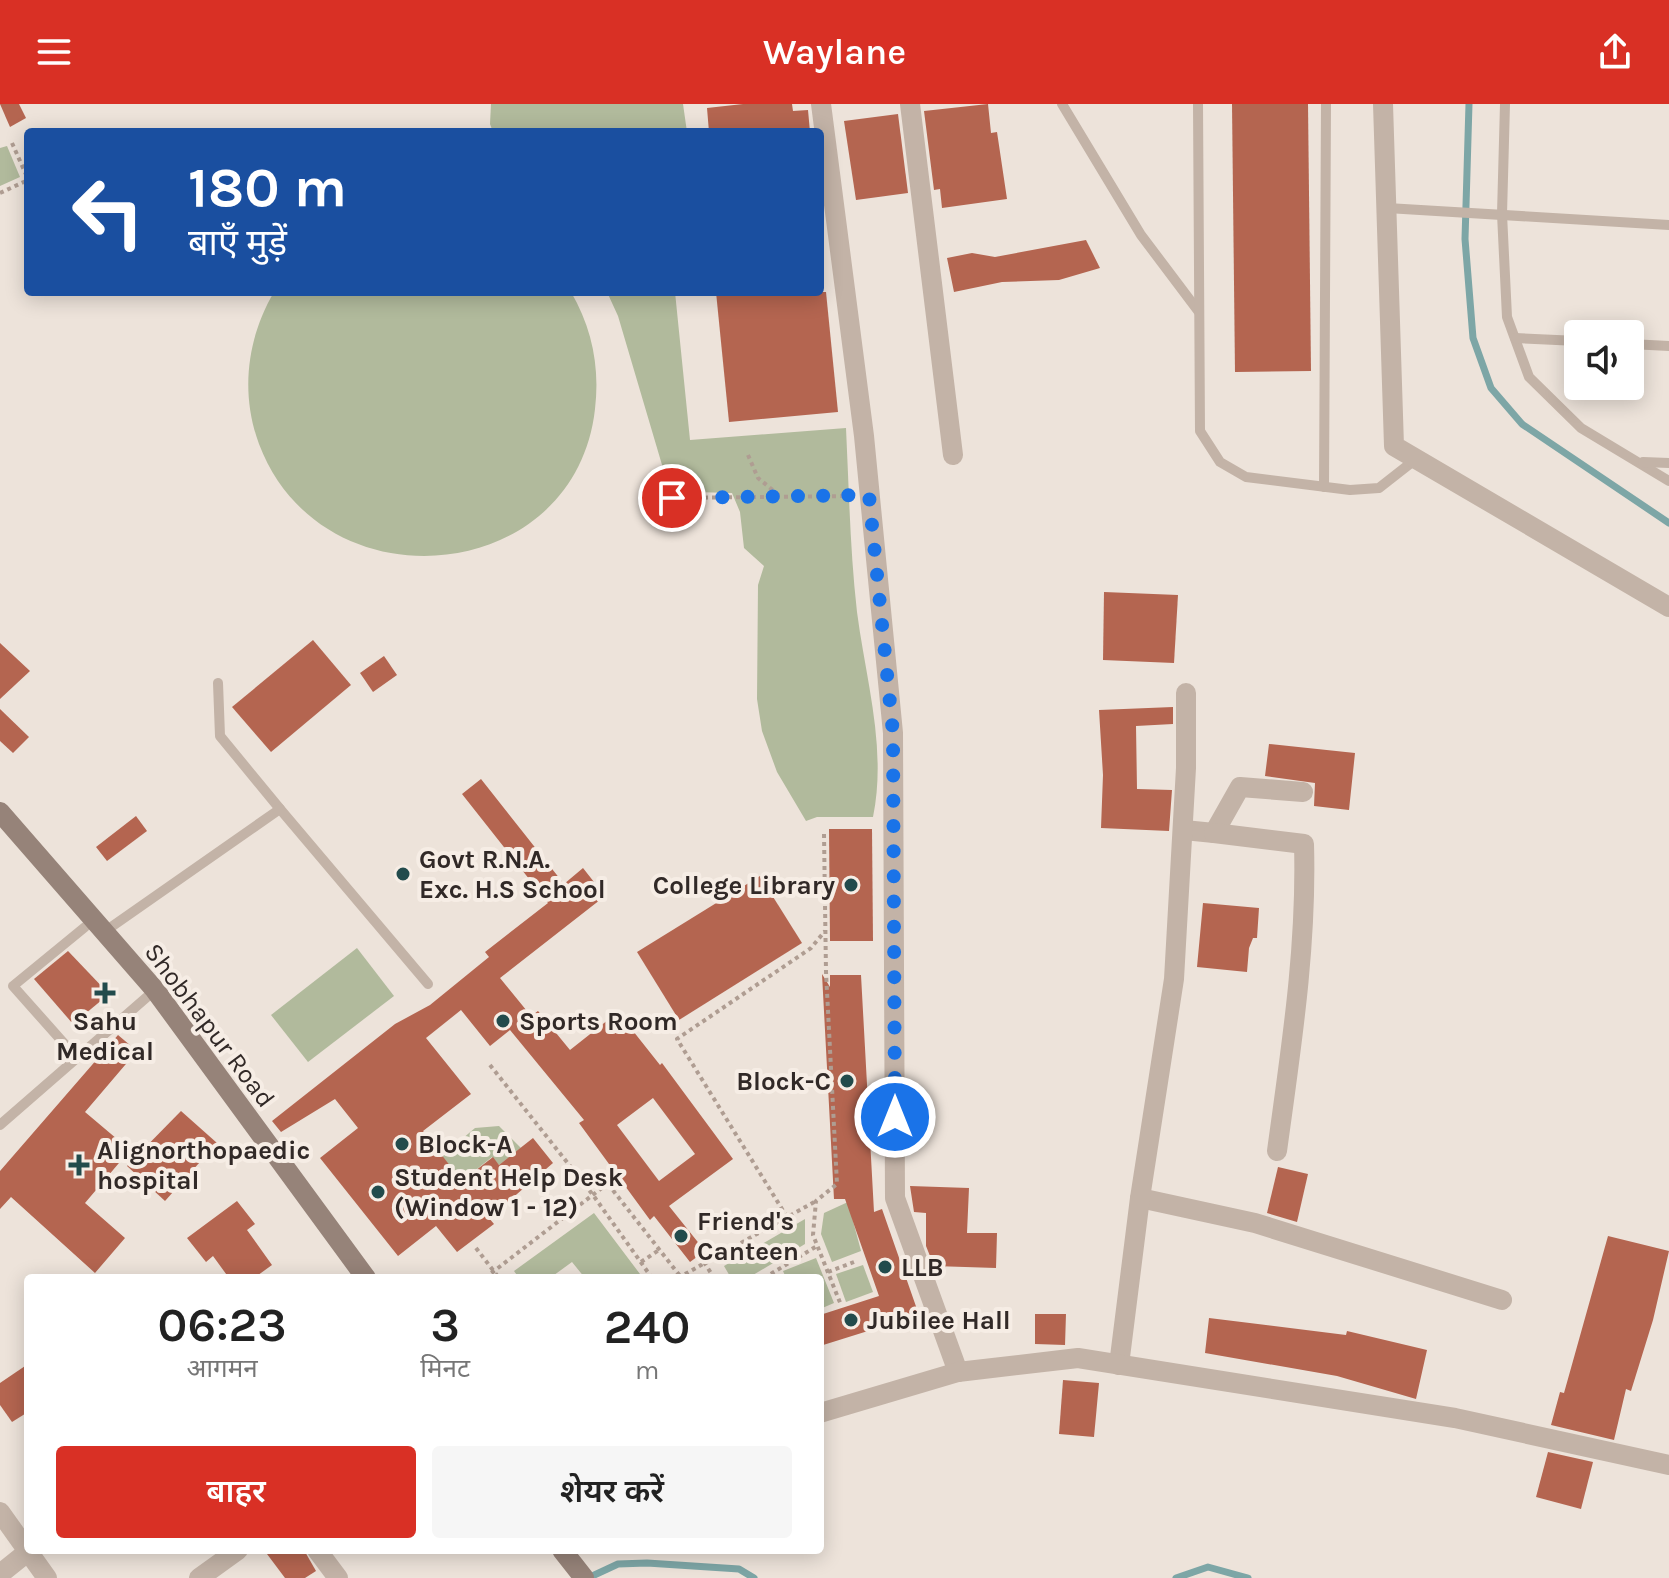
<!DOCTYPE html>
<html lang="hi">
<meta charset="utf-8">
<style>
:root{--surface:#fff;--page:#f6f6f6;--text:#222;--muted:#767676;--accent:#d93025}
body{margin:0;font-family:Karla,"Noto Sans Devanagari",sans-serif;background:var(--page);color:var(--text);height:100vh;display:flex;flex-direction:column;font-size:30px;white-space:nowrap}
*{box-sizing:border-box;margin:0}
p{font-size:26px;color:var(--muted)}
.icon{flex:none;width:44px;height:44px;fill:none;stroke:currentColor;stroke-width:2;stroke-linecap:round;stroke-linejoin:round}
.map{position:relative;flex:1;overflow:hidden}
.panel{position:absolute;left:24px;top:1170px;width:800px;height:280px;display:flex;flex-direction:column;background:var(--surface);border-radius:8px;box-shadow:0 4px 20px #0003}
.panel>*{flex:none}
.hud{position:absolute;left:24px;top:24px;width:800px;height:168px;border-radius:8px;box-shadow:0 4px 20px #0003;background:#1a4fa0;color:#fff;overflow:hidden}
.buttons{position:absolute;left:1564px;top:216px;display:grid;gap:16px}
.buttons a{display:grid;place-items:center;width:80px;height:80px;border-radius:8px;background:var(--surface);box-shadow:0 4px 20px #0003;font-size:40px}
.pin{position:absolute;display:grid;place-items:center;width:68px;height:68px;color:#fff;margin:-34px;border:4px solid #fff;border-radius:50%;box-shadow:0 2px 8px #0007}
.me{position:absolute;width:88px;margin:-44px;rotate:0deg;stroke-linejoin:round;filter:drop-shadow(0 0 6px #0008)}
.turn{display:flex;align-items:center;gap:28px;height:168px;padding:0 32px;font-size:36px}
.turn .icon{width:104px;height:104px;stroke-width:2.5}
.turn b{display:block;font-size:56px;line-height:68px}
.eta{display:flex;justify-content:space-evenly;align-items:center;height:136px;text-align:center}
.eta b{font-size:48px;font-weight:600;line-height:56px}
.cta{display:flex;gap:16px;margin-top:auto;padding:16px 32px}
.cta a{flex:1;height:92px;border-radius:8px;background:var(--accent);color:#fff;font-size:32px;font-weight:600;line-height:92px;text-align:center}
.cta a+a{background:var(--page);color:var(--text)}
header{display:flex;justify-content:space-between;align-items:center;height:104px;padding:0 32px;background:var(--accent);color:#fff;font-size:36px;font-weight:600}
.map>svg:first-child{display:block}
.green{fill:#b1ba9c}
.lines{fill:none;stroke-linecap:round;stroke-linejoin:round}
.stream{stroke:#7da6a6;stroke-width:7}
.building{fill:#b46550;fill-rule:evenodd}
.path{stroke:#af9d92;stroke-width:4;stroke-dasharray:4 4;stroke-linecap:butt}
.service{stroke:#c3b3a7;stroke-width:10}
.minor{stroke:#c3b3a7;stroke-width:20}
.secondary{stroke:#968379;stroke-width:20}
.route{stroke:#1a73e8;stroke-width:14;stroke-dasharray:0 25.2}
.poi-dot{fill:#224b4c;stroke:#f6ede5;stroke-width:3}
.labels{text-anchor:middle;stroke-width:8;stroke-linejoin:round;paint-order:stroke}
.poi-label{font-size:26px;font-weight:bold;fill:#312927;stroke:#f6ede5;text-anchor:start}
.street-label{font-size:26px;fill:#312927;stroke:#f6ede5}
</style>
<header><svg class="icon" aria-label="menu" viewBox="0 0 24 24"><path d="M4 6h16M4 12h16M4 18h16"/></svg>Waylane<svg class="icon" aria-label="share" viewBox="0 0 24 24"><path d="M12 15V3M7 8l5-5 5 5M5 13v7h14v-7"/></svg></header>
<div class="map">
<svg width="1669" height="1474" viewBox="0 0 1669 1474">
<rect width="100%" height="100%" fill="#ede3da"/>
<!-- green -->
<g class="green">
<path d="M491 0H683L687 28H493L490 20Z"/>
<path d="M7 42 20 73 0 82V44Z"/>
<path d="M274 188H571C592 224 600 263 595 305 575 483 321 505 259 340 240 289 247 234 274 188Z"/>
<path d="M607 188H675L690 336 846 324C849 385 850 447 857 508 866 577 887 644 873 713H817L806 717 777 668 762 627 757 595 758 481 764 462 744 444 740 408 732 389 694 388 684 397H678L665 371 618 212Z"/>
<path d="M357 844 394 892 308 958 271 911Z"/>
<path d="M499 1022 521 1044 499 1061 492 1053 462 1077 442 1052 475 1024Z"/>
<path d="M848 1098 861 1147 832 1158 821 1130 824 1109Z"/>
<path d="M594 1109 643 1174H585L572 1158 550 1174H519L514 1167Z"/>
<path d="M805 1115V1140L748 1174H731L724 1162Z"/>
<path d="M816 1154 834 1199 820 1205V1174H786L783 1167Z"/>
<path d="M863 1161 873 1188 846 1198 836 1170Z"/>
</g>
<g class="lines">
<!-- stream -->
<g class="stream">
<path d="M1469 0 1465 135 1473 234 1491 284 1522 320 1669 419"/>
<path d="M588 1474 618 1460 647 1459 739 1465 754 1474"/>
<path d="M1176 1474 1208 1463 1248 1474"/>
</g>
</g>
<!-- building -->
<g class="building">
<path d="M0 0H19L26 14 10 23Z"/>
<path d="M743 0H792L793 7 808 6 810 28H709L707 4Z"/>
<path d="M988 0 991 29 997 28 1007 95 942 104 940 85 934 86 924 7Z"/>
<path d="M1232 0H1308L1311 267 1235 268Z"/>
<path d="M898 10 908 89 856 96 844 17Z"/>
<path d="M1086 136 1100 164 1059 176 1002 178 954 188 947 154 972 149 995 153Z"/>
<path d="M716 188H826L838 308 729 318Z"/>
<path d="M1104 488 1178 491 1174 559 1103 556Z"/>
<path d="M313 536 351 581 271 648 232 603Z"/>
<path d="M0 539 30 567 0 595Z"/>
<path d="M384 552 397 571 373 588 360 569Z"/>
<path d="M1173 603V620L1136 622 1137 685 1172 686 1169 727 1101 724 1103 671 1099 606Z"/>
<path d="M0 605 29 633 13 649 0 637Z"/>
<path d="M1269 640 1355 649 1349 706 1314 702 1315 679 1265 672Z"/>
<path d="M481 675 564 780 583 764 605 792 500 874 531 912 538 907 570 946 618 908 660 961 662 959 733 1055 669 1102 705 1147 690 1158 654 1112 650 1116 579 1019 584 1016 510 926 490 942 461 906 426 934 471 990 423 1027 462 1077 493 1053 499 1061 533 1034 553 1059 489 1114 494 1120 457 1148 436 1122 398 1152 320 1054 358 1024 335 995 281 1028 272 1017 395 920 430 901 489 853 485 848 548 799 462 690ZM653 994 695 1050 659 1077 617 1021Z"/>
<path d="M136 712 147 727 107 757 96 743Z"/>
<path d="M829 725H872L873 837H830Z"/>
<path d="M760 772 802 839 679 916 637 848Z"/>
<path d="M1203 799 1259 804 1257 834H1253L1249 844 1247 868 1197 863Z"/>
<path d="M68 847 109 890 73 920 34 875Z"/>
<path d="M822 870 830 883V871H861L874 1108 882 1105 919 1211 820 1242V1211L879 1192 845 1095H834Z"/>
<path d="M118 931 137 947 85 1008 130 1046 85 1099 125 1134 95 1169 11 1093 0 1105V1067Z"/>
<path d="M181 1007 217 1039 165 1097 127 1062Z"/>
<path d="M1278 1063 1308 1070 1297 1118 1267 1109Z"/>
<path d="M910 1082 969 1084 967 1129H997L996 1164 934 1162 926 1142V1109L914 1108Z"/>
<path d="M237 1097 255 1120 247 1126 272 1161 254 1174H229L213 1152 206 1158 187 1134Z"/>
<path d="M1608 1132 1669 1147 1653 1216 1631 1287 1626 1285 1614 1336 1551 1321 1560 1288 1564 1289Z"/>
<path d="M1035 1210H1066L1065 1241 1035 1240Z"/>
<path d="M1209 1214 1346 1231 1347 1227 1427 1246 1416 1295 1337 1272 1205 1249Z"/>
<path d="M28 1260V1308L12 1318 0 1301V1279Z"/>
<path d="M1063 1276 1099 1279 1094 1333 1059 1330Z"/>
<path d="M1548 1348 1593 1358 1581 1405 1536 1393Z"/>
<path d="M264 1446H304L316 1467 305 1474H285Z"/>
</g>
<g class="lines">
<!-- path -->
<g class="path">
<path d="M12 39 28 75"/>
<path d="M0 89 28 76"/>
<path d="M748 351 758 374 780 392"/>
<path d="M672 394 851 392"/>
<path d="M824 730 826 868 837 1080 816 1097 813 1131 841 1201"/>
<path d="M490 961 593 1091 652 1174"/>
<path d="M608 1080 680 1172"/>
<path d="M787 1113 677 935 811 844 825 827"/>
<path d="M476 1144 499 1174"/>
<path d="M641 1158 659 1146"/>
<path d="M704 1158 714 1174"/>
<path d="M828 1168 854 1158"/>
<path d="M485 1174 616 1073"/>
<path d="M678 1174 816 1097"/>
<path d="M764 1174 817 1142"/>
</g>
<!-- service -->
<g class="service">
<path d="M1062 0 1141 131 1199 208"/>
<path d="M1198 0 1200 327 1220 358 1246 373 1350 386 1379 384 1416 355"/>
<path d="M1505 0 1502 110 1507 213 1529 273 1581 324 1669 377"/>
<path d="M1387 104 1669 121"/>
<path d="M1515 234 1578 237"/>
<path d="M1630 240 1669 242"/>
<path d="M1643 358 1669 359"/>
<path d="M1324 383 1326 0"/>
<path d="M218 579 220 632 280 705"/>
<path d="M104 828 280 705 428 880"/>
<path d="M77 954 13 882 85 823"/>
<path d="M0 1021 155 886"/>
</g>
<!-- minor -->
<g class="minor">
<path d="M821 0 864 332 893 629 895 1094 958 1268"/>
<path d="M910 0 953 351"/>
<path d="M1383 0 1394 342 1669 503"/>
<path d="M1184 726 1214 729 1240 683 1303 688"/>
<path d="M1214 729 1304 740C1307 844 1291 944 1277 1047"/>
<path d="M1140 1094 1255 1119 1502 1196"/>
<path d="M1119 1261 1140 1094 1174 875 1186 664V589"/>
<path d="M820 1309 958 1268 1078 1254 1455 1314 1669 1361"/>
<path d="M0 1408 47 1474"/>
<path d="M317 1446 338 1474"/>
<path d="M0 1470 30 1446"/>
<path d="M199 1474 238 1446"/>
</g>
<!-- secondary -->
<g class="secondary">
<path d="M0 708 155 886 366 1174"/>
<path d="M562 1446 584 1474"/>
</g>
</g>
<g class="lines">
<!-- route -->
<path class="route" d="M672 394 869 391 893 629 895 1013"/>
</g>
<!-- markers -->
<g class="poi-dot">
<circle cx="403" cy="770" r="8"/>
<circle cx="851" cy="781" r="8"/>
<path d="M101 877h8v8h8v8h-8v8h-8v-8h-8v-8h8z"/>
<circle cx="503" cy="917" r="8"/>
<circle cx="847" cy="977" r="8"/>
<circle cx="402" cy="1040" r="8"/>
<path d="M75 1049h8v8h8v8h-8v8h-8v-8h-8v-8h8z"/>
<circle cx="378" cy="1088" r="8"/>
<circle cx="681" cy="1132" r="8"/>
<circle cx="885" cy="1163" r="8"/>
<circle cx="851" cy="1216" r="8"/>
</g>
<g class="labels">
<!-- poi labels -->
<g class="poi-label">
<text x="419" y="764">Govt R.N.A.<tspan x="419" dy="30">Exc. H.S School</tspan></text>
<text x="835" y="790" text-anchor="end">College Library</text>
<text x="105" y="926" text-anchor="middle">Sahu<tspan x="105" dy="30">Medical</tspan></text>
<text x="519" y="926">Sports Room</text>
<text x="831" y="986" text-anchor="end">Block-C</text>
<text x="418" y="1049">Block-A</text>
<text x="97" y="1055">Alignorthopaedic<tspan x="97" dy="30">hospital</tspan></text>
<text x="394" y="1082">Student Help Desk<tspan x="394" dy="30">(Window 1 - 12)</tspan></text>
<text x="697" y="1126">Friend's<tspan x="697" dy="30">Canteen</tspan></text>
<text x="901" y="1172">LLB</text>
<text x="867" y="1225">Jubilee Hall</text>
</g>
<!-- street labels -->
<g class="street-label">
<text transform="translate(210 921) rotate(53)" y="9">Shobhapur Road</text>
</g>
</g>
</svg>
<div class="buttons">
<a><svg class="icon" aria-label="sound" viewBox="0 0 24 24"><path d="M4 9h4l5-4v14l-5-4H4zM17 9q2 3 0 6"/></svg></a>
</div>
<div class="pin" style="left:672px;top:394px;background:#d93025"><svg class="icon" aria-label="arrive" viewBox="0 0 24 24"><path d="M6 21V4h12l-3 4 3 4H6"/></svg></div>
<svg class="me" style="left:895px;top:1013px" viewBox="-20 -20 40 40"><circle r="17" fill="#1a73e8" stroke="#fff" stroke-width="3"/><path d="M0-11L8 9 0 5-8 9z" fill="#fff"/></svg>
<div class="hud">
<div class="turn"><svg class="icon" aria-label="left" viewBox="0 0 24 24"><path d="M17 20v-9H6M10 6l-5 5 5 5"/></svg><div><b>180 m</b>बाएँ मुड़ें</div></div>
</div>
<section class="panel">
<div class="eta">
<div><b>06:23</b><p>आगमन</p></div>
<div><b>3</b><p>मिनट</p></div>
<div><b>240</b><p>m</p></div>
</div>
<div class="cta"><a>बाहर</a><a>शेयर करें</a></div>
</section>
</div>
